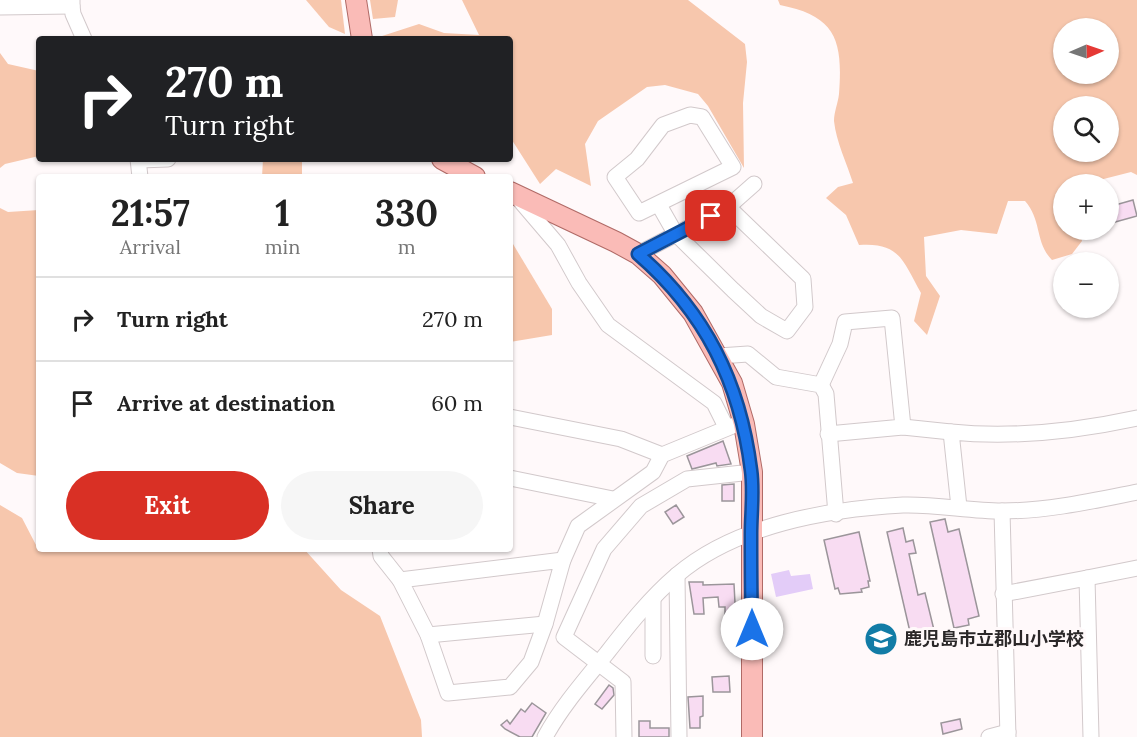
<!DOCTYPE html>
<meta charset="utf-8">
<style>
:root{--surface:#fff;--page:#f6f6f6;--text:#222;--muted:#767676;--line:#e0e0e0;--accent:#d93025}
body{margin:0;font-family:Lora,"Noto Sans JP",serif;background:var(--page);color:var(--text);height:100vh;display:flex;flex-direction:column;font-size:22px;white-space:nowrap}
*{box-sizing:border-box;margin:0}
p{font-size:20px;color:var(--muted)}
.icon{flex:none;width:33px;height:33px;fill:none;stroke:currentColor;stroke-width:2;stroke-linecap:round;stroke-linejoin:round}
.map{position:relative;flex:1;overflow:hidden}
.drawer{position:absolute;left:36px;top:174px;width:477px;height:378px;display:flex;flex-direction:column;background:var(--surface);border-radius:6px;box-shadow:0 2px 4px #0004}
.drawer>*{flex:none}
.top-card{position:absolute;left:36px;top:36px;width:477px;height:126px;border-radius:6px;box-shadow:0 2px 4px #0004;background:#202124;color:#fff;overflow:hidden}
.needle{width:39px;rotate:88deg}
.tools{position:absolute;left:1053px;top:18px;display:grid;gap:12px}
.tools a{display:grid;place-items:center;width:66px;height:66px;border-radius:50%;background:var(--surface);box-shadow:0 2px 4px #0004;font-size:30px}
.pin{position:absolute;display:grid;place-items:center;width:51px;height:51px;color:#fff;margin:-26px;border-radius:12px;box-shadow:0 3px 9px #0006}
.me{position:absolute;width:66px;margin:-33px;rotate:0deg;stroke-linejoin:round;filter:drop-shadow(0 0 4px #0008)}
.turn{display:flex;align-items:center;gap:21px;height:126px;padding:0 30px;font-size:27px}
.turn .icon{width:78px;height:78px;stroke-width:2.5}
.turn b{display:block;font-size:42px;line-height:51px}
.eta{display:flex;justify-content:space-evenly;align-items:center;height:102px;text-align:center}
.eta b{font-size:36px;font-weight:800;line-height:42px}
.cta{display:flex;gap:12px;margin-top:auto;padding:12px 30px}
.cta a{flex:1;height:69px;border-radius:36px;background:var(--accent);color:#fff;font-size:24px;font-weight:800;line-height:69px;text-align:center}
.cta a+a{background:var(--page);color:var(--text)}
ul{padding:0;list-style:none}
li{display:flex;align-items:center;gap:18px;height:84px;padding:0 30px;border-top:2px solid var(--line)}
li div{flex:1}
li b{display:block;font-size:22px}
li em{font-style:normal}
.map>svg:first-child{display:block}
.green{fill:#f7c7ad;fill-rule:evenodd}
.water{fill:#e3ccf8}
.building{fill:#f8dcf2;stroke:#9b959a;stroke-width:1.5}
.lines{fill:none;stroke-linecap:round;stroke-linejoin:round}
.minor-casing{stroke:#d2c9cb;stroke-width:17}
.major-casing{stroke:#b06a66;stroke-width:22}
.minor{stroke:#fff;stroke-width:15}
.major{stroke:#fabbb7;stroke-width:20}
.route-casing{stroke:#114b97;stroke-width:15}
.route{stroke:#1a73e8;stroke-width:10}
.labels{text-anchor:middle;stroke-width:6;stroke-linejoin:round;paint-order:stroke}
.poi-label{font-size:18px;font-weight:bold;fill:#2b2829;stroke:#fff9fa;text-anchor:start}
</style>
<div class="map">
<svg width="1137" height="737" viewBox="0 0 1137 737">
<rect width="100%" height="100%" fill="#fff9fa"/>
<!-- green -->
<g class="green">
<path d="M306 0H341L345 34 329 27Z"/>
<path d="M370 0H398L395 17 373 19Z"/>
<path d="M462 0H688L745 44 747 62 743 103 744 168 708 106 698 94 665 85 647 87 598 121 585 144 591 186 556 169 540 184 510 137V39H380L379 37 419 24 444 33 479 35Z"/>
<path d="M778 0H1137V175L1131 172 1084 184H1064V230H1079L1082 241 1072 254 1052 260C1035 243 1042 220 1025 201H1008L997 234 961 230 924 237 926 276 940 296 927 335 914 321 921 293C903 261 900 242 859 245L846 215 826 198 838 187 853 183C847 164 836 141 834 121 834 112 838 103 839 94 843 40 836 16 780 5ZM1108 28V74H1064V28ZM1108 106V152H1064V106Z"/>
<path d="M0 53 8 64 39 71V156L5 164 0 168Z"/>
<path d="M263 159H302V177H262Z"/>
<path d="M0 208 8 212 39 210V476L17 473 0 463Z"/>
<path d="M510 239 552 309V335L510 342Z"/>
<path d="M0 505 22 518 36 545 39 544V549H304L341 590 380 616 421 720 422 737H0Z"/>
</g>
<!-- water -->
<path class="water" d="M789 570 791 576 810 574 813 589 776 597 771 574Z"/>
<!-- building -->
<g class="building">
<path d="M1133 200 1137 216 1108 224V207Z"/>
<path d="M723 441 731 464 717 466 716 463 692 469 687 456Z"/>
<path d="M734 484V501H722V485Z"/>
<path d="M676 505 684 517 673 524 665 512Z"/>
<path d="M945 519 948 532 959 529 979 616 968 619 969 625 954 628 930 522Z"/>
<path d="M903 528 906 542 913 540 916 553 909 554 918 595 925 593 934 630 914 634 913 631 910 632 887 532Z"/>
<path d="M859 532 870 581H868L869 587 861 589 862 592 840 594 838 588 835 589 824 540Z"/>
<path d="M689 582H703V585L734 584 736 622 725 623V607H719L718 597 703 598 704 614H694Z"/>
<path d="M729 676 730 692H713L712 677Z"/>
<path d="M609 685 613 688 614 695 602 709 595 704Z"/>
<path d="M703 696V716L700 717V728H690L688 697Z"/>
<path d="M532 703 546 713 532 737H520L505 729 501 725 507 720 510 724 521 709 525 712Z"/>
<path d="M960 719 962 729 943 734 941 723Z"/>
<path d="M639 721H650V728H669V737H639Z"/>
</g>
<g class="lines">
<!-- minor casing -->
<g class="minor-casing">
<g id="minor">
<path d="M72 6 73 14 84 39"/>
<path d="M0 7 72 6V0"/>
<path d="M690 115 702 117 733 167 639 213 615 177 637 159 663 125Z"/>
<path d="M138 159 140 177"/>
<path d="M139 160 168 159"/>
<path d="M517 197 558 245 579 283 608 325 714 403 726 427"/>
<path d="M659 205 675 233 733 290 761 316 787 331 805 307 803 279 728 207"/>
<path d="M638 254 728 207 754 184"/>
<path d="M719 356 748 354 776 377 821 385 826 394 836 514"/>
<path d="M821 385 840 344 845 322 892 318 903 427 828 434"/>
<path d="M510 417 621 439 662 455"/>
<path d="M903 427 951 432"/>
<path d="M510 478 613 499"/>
<path d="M959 507 951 432C1012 438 1077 431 1137 418"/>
<path d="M1002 511 1008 737"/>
<path d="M380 549 381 556 400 580"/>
<path d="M563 560 545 624 531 662 510 687 448 693 428 635 400 580Z"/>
<path d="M563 560 578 526 653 472 662 455 735 425"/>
<path d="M677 575 679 737"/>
<path d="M1087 578 1137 568"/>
<path d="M1003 594 1087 578 1091 737"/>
<path d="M653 600V656"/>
<path d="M428 635 545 624"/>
<path d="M545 737C562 706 585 680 607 653 628 626 650 598 677 575 735 525 828 509 903 505 936 504 969 511 1002 511 1048 511 1092 501 1137 492"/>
<path d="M624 737 623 682 564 637 604 549 641 506 687 479 752 472"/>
<path d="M989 737 1008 732"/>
</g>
</g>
<!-- major casing -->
<g class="major-casing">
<g id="major">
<path d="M356 0 362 39"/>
<path d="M442 159 475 177"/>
<path d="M510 192 616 242 638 254 662 275 693 313 732 383 744 424 752 472V737"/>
</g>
</g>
<!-- minor -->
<use href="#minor" class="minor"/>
<!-- major -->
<use href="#major" class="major"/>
</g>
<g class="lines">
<!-- route casing -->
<g class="route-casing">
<path id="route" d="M711 216 638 254C705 312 740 382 751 470 754 491 751 513 751 534 751 565 751 597 752 629"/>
</g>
<!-- route -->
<use href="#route" class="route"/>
</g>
<!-- icons -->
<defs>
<g id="school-disc" transform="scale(1.725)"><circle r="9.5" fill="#127ca6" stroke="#fff9fa"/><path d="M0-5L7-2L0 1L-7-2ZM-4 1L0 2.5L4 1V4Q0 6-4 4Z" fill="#fff"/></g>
</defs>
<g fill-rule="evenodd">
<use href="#school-disc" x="881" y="639"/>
</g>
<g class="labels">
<!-- poi labels -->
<g class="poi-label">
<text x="904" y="645">鹿児島市立郡山小学校</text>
</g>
</g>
</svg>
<div class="tools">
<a><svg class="needle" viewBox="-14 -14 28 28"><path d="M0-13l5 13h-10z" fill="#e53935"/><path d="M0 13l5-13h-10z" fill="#767676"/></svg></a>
<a><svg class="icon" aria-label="search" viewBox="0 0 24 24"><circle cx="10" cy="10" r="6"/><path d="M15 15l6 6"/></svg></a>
<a>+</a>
<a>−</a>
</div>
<div class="pin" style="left:711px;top:216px;background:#d93025"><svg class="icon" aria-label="arrive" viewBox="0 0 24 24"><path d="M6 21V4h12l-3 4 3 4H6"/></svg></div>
<svg class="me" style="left:752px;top:629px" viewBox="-20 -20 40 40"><circle r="19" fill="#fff"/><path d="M0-13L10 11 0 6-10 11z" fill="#1a73e8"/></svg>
<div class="top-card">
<div class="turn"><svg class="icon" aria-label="right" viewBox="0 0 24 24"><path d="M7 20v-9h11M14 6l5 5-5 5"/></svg><div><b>270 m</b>Turn right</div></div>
</div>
<section class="drawer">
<div class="eta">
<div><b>21:57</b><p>Arrival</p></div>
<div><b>1</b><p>min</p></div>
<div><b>330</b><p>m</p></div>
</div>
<ul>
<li><svg class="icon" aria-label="right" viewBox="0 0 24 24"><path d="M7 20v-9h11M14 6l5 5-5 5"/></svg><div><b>Turn right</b></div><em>270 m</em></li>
<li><svg class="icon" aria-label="arrive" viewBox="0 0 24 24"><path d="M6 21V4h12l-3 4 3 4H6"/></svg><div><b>Arrive at destination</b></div><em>60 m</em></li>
</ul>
<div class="cta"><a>Exit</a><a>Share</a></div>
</section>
</div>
